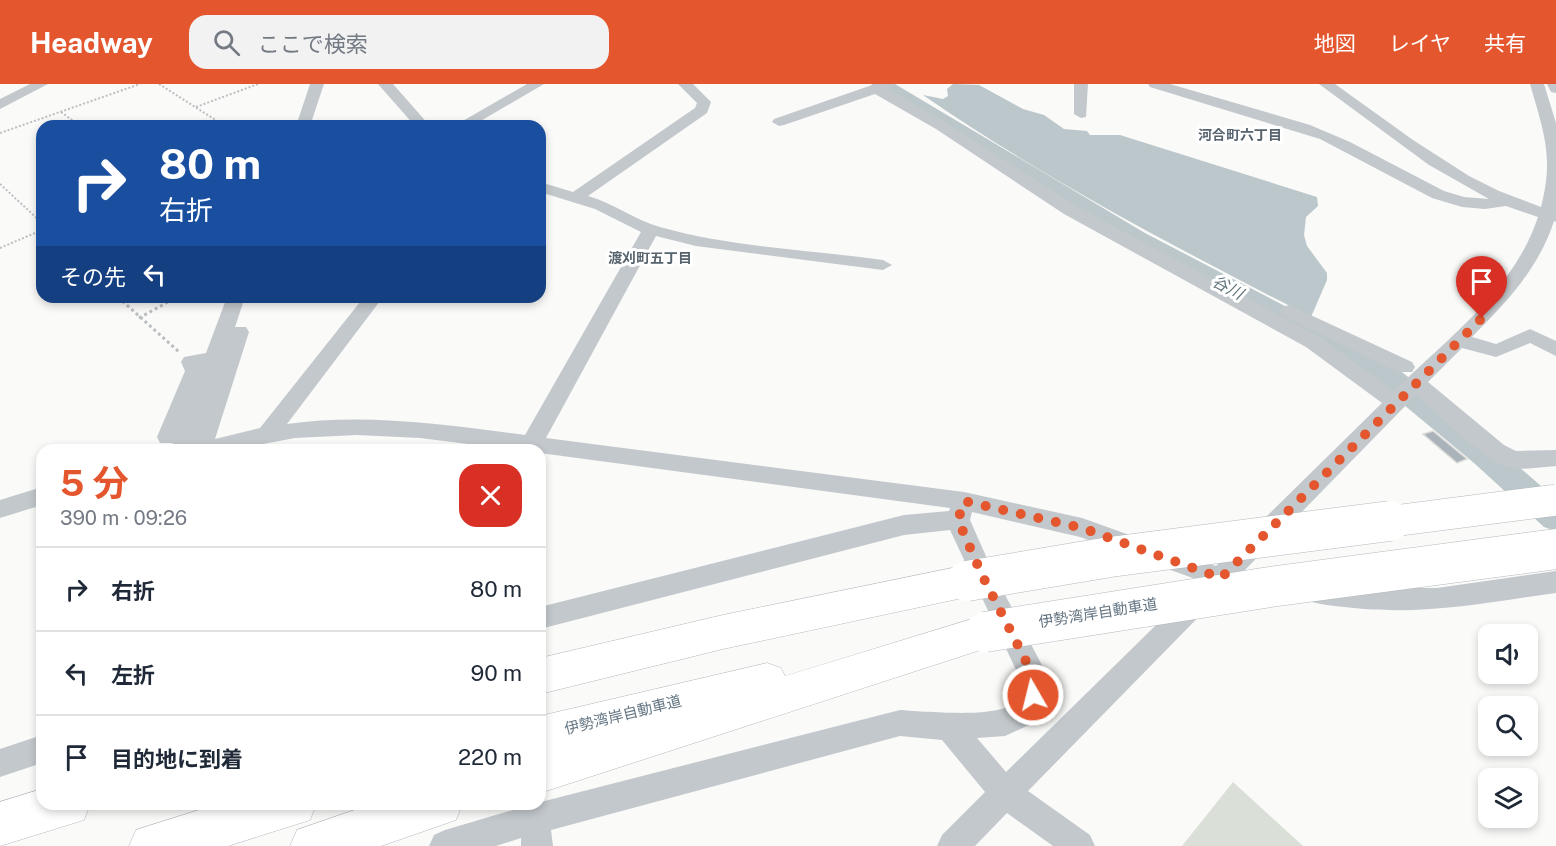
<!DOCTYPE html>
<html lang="ja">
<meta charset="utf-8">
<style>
:root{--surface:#fff;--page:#f2f2f3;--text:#1f2937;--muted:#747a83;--line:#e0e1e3;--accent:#e4572e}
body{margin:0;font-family:"Public Sans","Noto Sans JP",sans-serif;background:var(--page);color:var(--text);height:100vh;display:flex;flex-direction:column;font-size:22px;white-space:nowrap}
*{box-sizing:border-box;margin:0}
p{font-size:20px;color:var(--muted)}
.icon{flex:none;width:33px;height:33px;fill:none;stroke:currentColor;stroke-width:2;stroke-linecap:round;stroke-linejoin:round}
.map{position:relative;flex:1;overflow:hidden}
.sheet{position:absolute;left:36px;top:360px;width:510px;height:366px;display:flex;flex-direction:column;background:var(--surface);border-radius:18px;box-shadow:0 3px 9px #0003}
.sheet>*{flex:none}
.guide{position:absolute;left:36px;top:36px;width:510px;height:183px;border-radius:18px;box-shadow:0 3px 9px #0003;background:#1a4fa0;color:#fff;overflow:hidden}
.tools{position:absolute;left:1478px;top:540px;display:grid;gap:12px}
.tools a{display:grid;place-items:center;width:60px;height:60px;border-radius:12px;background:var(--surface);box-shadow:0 3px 9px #0003;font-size:30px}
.pin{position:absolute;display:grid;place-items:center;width:51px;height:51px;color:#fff;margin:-62px -26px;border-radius:50% 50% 50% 0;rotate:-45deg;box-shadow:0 0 6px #0007}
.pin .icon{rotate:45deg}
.me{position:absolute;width:66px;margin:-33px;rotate:352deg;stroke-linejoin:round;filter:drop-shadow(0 0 4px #0008)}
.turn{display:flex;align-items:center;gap:21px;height:126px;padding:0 24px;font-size:27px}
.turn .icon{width:78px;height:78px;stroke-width:2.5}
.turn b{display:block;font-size:42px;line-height:51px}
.then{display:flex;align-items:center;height:57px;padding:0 24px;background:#0003;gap:12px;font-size:22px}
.round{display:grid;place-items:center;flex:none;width:63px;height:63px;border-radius:18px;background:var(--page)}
.headline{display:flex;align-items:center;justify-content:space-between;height:102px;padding:0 24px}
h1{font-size:36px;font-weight:700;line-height:45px;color:var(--accent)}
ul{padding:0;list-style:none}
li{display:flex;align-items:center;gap:18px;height:84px;padding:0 24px;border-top:2px solid var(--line)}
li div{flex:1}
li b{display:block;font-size:22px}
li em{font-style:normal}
header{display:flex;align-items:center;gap:36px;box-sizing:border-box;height:84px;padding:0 30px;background:var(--accent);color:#fff}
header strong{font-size:28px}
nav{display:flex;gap:33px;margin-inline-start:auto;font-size:21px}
.search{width:420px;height:54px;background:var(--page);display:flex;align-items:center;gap:15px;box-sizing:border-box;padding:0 21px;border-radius:18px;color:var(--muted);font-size:22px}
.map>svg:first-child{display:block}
.green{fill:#dadfd7}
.water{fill:#bbc7cb}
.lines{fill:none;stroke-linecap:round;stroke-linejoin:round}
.river{fill:#bbc7cb;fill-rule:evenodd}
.building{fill:#aab3b9;stroke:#dcdcda;stroke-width:1.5}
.highway-casing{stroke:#b4b9bd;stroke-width:1}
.path-far1{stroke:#bbbfc2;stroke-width:2;stroke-dasharray:2 2;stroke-linecap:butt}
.path{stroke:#bbbfc2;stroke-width:3;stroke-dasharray:3 3;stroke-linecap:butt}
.minor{fill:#c3c8cc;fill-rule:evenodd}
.highway{fill:#fff;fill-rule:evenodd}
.highway-bridge-far1-casing{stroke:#b4b9bd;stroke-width:32;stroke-linecap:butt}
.highway-bridge-casing{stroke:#b4b9bd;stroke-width:41;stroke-linecap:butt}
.highway-bridge-far1{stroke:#fff;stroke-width:31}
.highway-bridge{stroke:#fff;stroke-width:40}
.route{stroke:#e4572e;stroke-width:10;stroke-dasharray:0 18}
.labels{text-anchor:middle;stroke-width:6;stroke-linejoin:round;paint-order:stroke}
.far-neighbourhood-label{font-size:14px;font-weight:bold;fill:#57646e;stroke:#fff}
.street-label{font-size:15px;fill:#657683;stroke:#fff}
.water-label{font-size:16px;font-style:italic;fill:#60757c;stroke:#fff}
</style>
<header>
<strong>Headway</strong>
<div class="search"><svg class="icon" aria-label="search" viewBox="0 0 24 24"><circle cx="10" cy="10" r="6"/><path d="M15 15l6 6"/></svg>ここで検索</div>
<nav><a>地図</a><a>レイヤ</a><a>共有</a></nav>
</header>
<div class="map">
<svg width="1556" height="762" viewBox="0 0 1556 762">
<rect width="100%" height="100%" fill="#fafaf8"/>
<!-- green -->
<path class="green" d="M1233 698 1303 762H1182Z"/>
<!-- water -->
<path class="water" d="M953 0 979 1 1023 25 1044 31 1064 45 1087 47 1090 51H1120L1317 113 1318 122 1306 133 1304 151 1307 162 1327 189V196L1311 233C1179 165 1046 96 923 11L943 15 948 12 947 5Z"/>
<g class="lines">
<!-- river -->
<path class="river" d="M871 0H895L1145 149 1383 273 1496 363 1556 415V447L1544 443 1474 379 1363 287 1127 159Z"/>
</g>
<!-- building -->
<path class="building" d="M1433 347 1467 375 1457 379 1423 350Z"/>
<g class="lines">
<!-- highway casing -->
<g class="highway-casing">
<g id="highway">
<path d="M967 481 980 486 985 497 980 508 967 513 723 565 540 610V574L723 531Z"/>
<path d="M985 531 999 536 1004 548 999 560 540 709V632L767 579 781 584 785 592Z"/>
<path d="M42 705V720H90L84 736 0 762V718Z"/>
<path d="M218 720H316L310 736 228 762H129L136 746Z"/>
<path d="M372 720H462L456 736 381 762H290L297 746Z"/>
</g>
</g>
<!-- path-far1 -->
<g class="path-far1">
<path d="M159 0 225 42"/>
<path d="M196 23 258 0"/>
<path d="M61 28 80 42"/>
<path d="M0 49 140 0"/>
<path d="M0 100 42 139"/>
<path d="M0 164 42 146"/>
</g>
<!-- path -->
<g class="path">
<path d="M118 213 179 268"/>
<path d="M139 234 177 213"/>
</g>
<!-- minor -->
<g class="minor">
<path d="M30 0H48L0 25V15Z"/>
<path d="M310 0H324L310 42H296Z"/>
<path d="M378 0H393L430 42H415Z"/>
<path d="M527 0H544L472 42H454Z"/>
<path d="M678 0H693L711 18 707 29 588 112C613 119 635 136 660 143 730 163 810 166 883 176L892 181 883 186 696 162 656 152 546 354 964 408 1082 434 1216 482 1382 319 1306 263 1064 130 936 45 875 10 784 41 779 42 772 38 774 35 875 0H896L888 5 946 39 1076 122 1320 253 1394 307C1447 255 1514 206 1538 133L1506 122 1485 125 1462 123 1432 114 1320 55 1150 3 1148 0H1170L1310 41 1350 58 1444 107 1464 113 1489 115 1429 81 1319 0H1335L1413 56 1469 92 1499 107 1541 123C1554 73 1544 49 1530 0H1544L1556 39V138L1554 137C1539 184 1506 219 1472 253L1496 260 1530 245 1556 257V272L1530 259 1496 273 1462 264 1428 298 1504 361 1516 367 1556 366V382C1542 383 1527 386 1513 384 1489 382 1436 328 1416 311L1244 487 1255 491 1259 498 1255 505 1246 509 1226 505 1028 707 1090 751 1095 762H1053L1007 729 975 762H937L942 751 985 708 942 656 900 652 551 746 553 762H521V754L496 762H429L434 751 445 746 533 720 900 626C920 627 1000 635 1012 619 1021 609 1018 600 1017 588L950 446 904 451 540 545V523L904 431 949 427 950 424 540 369V366H517L420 354 357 351 295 354 231 366H171L173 359H160L157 353 185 287 181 278 184 273 206 269 227 213H245L235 243H246L249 248 215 355 260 344 364 213H383L287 340C366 329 447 341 525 351L641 148 595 125 540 108V98L573 108 695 24 697 19ZM972 428 1080 453 1201 497 1006 688 977 654 1005 652 1031 640 1047 611 1045 587 993 488 970 436Z"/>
<path d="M1074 0H1088L1086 33 1081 34 1074 30Z"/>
<path d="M1547 0H1556V9L1551 8Z"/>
<path d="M1289 221 1412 278 1415 283 1412 288H1398L1282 231 1279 227 1282 223Z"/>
<path d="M42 403V421L0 434V416Z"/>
<path d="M1556 487V509C1488 518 1434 530 1364 525 1344 523 1324 522 1305 516L1301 508 1305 500 1314 497 1376 504H1437Z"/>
<path d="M42 651V679L0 693V665Z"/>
</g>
<!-- highway -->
<use href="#highway" class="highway"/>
<!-- highway-bridge-far1 casing -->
<g class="highway-bridge-far1-casing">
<path id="highway-bridge-far1" d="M1378 439 1556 416"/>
</g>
<!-- highway-bridge casing -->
<g class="highway-bridge-casing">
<g id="highway-bridge">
<path d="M967 497 1110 473 1390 437"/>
<path d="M985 548 1270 503 1556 465"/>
</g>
</g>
<!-- highway-bridge-far1 -->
<use href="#highway-bridge-far1" class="highway-bridge-far1"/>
<!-- highway-bridge -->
<use href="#highway-bridge" class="highway-bridge"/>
</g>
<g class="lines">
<!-- route -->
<path class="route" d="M1033 611 1031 587 982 491 958 436 964 417 1082 444 1221 494 1482 234"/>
</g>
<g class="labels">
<!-- far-neighbourhood labels -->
<g class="far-neighbourhood-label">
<text x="1240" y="56">河合町六丁目</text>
<text x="650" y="179">渡刈町五丁目</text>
</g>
<!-- street labels -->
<g class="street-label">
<text transform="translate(1098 529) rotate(-9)" y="5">伊勢湾岸自動車道</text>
<text transform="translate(623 631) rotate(-14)" y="5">伊勢湾岸自動車道</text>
</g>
<!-- water labels -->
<g class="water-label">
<text transform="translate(1228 203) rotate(28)" y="6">谷川</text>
</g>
</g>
</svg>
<div class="tools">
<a><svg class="icon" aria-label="sound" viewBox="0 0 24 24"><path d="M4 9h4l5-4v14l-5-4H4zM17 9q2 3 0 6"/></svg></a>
<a><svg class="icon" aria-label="search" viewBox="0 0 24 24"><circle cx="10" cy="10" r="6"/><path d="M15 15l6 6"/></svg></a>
<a><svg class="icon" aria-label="layers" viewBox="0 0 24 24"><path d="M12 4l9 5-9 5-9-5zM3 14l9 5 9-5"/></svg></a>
</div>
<div class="pin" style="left:1482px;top:234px;background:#d93025"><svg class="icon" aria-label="arrive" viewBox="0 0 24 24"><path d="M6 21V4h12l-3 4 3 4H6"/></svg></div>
<svg class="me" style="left:1033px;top:611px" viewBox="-20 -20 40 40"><circle r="17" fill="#e4572e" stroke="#fff" stroke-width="3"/><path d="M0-11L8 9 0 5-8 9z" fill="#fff"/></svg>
<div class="guide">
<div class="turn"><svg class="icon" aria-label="right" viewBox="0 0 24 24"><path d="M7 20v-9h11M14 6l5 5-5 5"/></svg><div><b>80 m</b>右折</div></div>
<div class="then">その先<svg class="icon" aria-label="left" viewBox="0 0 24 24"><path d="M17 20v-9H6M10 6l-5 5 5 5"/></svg></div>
</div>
<section class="sheet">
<div class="headline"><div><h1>5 分</h1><p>390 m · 09:26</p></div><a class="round" style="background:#d93025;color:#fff"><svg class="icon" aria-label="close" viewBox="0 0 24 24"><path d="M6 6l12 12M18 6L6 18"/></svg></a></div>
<ul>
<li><svg class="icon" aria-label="right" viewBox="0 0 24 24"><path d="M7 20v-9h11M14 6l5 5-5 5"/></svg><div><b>右折</b></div><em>80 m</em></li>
<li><svg class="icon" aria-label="left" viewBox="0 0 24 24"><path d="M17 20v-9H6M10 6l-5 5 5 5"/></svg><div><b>左折</b></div><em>90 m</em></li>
<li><svg class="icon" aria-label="arrive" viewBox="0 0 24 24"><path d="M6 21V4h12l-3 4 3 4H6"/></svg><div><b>目的地に到着</b></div><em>220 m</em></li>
</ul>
</section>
</div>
